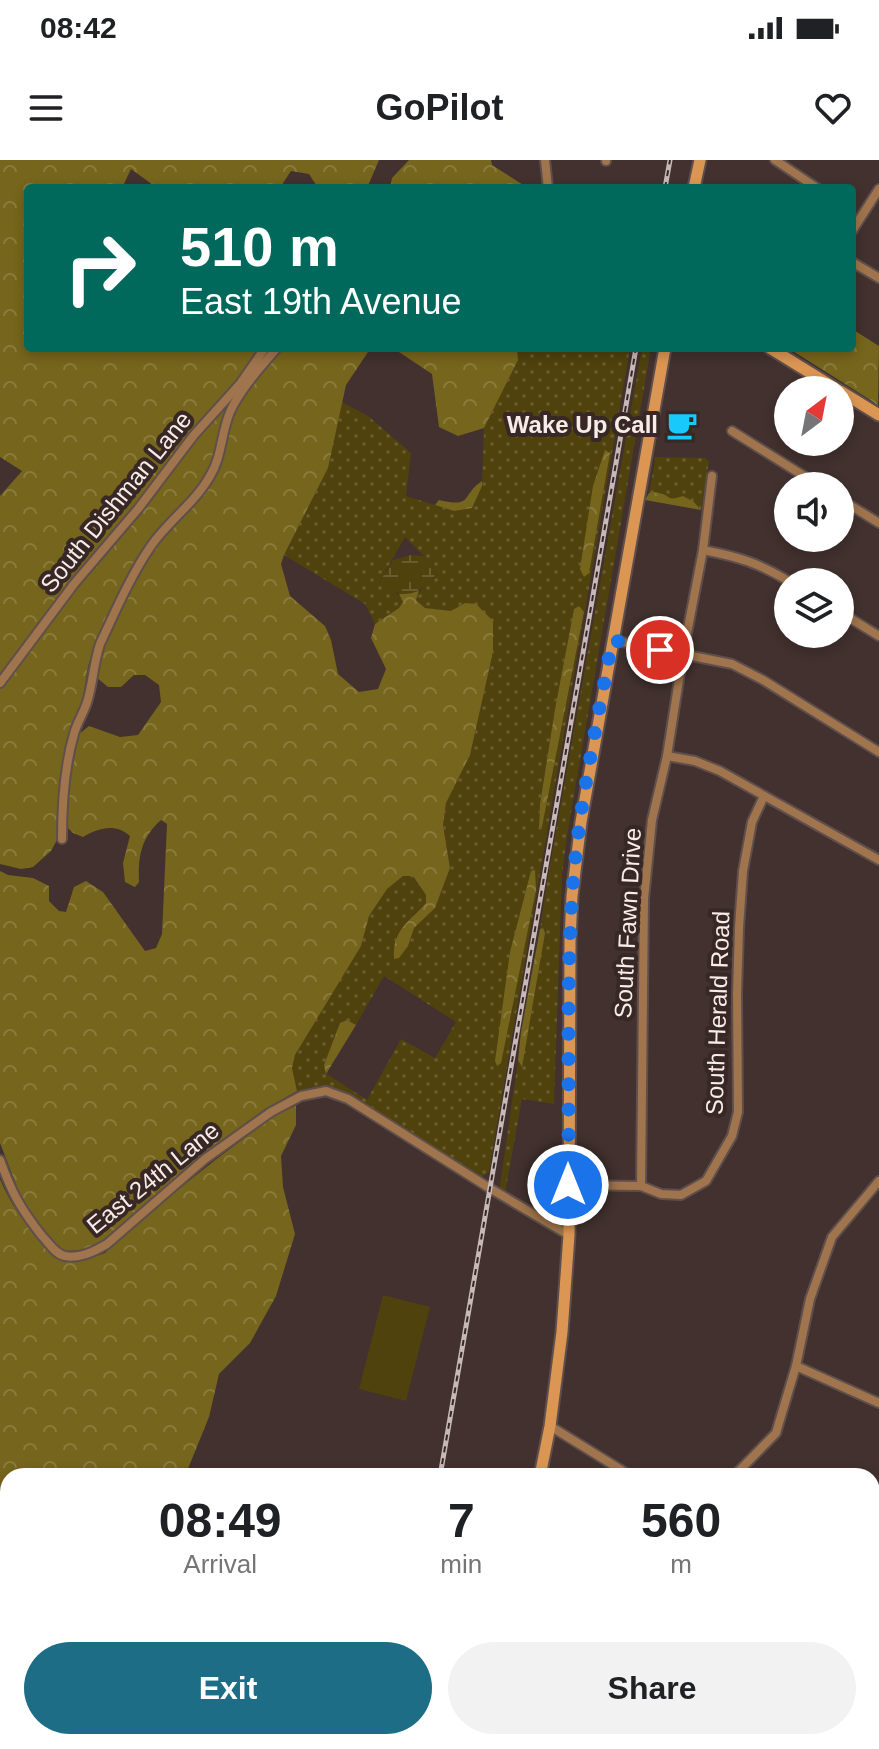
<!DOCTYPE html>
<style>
:root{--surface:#fff;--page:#f2f2f2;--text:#202124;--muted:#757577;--accent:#1c6d85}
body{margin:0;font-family:Helvetica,sans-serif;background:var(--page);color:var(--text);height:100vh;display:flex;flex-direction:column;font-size:30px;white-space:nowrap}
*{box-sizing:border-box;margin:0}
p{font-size:26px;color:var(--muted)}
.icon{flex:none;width:44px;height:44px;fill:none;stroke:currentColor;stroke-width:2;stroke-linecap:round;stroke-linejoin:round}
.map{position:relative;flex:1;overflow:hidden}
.sheet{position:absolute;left:0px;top:1308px;width:880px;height:282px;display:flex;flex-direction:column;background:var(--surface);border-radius:24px 24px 0 0;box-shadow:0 4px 12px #0003}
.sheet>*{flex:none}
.banner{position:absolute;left:24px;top:24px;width:832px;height:168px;border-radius:8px;box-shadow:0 4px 12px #0003;background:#00695c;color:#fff;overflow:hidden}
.needle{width:52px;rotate:32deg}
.fabs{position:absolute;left:774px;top:216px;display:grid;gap:16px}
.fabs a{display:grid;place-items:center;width:80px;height:80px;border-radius:50%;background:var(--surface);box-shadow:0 4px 12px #0003;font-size:40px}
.pin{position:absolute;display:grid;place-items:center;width:68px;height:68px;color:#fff;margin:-34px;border:4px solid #fff;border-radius:50%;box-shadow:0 2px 8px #0007}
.me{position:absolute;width:88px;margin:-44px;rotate:0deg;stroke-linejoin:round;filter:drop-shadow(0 0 6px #0008)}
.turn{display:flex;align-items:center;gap:28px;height:168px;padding:0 24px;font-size:36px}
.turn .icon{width:104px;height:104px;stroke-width:2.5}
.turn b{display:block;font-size:56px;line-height:68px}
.eta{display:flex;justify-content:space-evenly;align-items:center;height:136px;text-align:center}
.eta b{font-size:48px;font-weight:700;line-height:56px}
.button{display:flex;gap:16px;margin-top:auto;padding:16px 24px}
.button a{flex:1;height:92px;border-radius:48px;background:var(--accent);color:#fff;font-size:32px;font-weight:700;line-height:92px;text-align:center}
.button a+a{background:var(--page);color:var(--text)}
.status{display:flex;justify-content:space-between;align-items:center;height:56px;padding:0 40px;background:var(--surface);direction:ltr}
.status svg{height:22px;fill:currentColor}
header{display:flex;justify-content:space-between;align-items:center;height:104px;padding:0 24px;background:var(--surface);font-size:36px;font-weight:700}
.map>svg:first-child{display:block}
.grass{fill:url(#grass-dots);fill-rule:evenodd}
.forest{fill:url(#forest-crowns)}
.wetland{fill:url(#wetland-marsh)}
.pitch{fill:#4f420d}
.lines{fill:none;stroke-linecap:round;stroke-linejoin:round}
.minor-casing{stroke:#5f4f4c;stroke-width:12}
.secondary-casing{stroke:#5f4f4c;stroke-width:15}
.minor{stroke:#a0744c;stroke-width:8}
.secondary{stroke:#dc9653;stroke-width:11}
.rail-casing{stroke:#c6b9b7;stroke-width:5}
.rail{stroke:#372725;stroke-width:2;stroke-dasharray:6;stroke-linecap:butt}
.route{stroke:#1a73e8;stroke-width:14;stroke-dasharray:0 25.2}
.labels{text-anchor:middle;stroke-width:8;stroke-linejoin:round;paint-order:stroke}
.poi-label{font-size:24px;font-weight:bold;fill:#f7ecea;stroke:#372725;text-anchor:end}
.street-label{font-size:24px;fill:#f7ecea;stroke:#372725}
</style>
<div class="status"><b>08:42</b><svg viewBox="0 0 49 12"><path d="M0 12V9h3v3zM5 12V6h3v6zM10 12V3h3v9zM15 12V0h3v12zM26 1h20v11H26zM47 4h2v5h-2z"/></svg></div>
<header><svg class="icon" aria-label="menu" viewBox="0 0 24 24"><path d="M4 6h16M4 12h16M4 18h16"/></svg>GoPilot<svg class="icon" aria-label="heart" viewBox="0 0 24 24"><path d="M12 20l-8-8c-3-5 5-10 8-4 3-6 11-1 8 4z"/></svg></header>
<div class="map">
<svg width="879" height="1589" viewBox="0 0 879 1589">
<defs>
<pattern id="grass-dots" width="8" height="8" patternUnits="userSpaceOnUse" patternTransform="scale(2)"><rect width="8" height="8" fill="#4f420d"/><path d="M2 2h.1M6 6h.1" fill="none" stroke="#695d30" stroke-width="1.8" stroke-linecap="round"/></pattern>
<pattern id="forest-crowns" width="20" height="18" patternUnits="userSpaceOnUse" patternTransform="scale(2)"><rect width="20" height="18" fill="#76651c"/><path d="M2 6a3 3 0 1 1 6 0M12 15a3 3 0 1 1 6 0" fill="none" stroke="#8a7b3d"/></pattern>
<pattern id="wetland-marsh" width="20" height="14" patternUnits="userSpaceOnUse" patternTransform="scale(2)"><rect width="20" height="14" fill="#4f420d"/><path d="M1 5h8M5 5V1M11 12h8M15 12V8" fill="none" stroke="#695d30"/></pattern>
</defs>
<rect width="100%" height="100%" fill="#42312e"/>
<!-- grass -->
<g class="grass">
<path d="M517 188H630L489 1012 480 1018 349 935 319 926 297 931 292 908 295 895 360 786 369 756 387 729 403 716H413L426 735V743L413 755 408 786 414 768 435 748 450 708 443 665 446 643 470 595 493 492 465 443 451 452 425 448 416 440C421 424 430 429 436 412L433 405 405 377 380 421C388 429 398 432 404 441L399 448 375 464 365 444 284 395 328 308 342 242 368 256 411 293 406 336 454 351 472 348 482 326 484 268 518 200ZM579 446 584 453 542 667 539 668 540 644 555 549 574 449ZM384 816 456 862 435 898 401 879 367 940 327 914 324 905 347 860 356 865Z"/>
<path d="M642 188H651L567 676 562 716 554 944 522 939 505 1033 500 1025 518 900 521 905 543 768 540 769 547 722Z"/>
<path d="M654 297 705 298 709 301 701 350 694 342 668 339 660 333H649L655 301Z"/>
</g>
<!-- forest -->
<g class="forest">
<path d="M0 0H379L367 28H318L309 14 291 11 283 23 284 28H151L153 25 131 9 122 28H28V188H274L227 253 211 303 202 321 185 343 167 359 145 388 95 483 88 507 82 543 72 569 59 633 58 678 51 691 33 707 21 709 0 704V336L22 311 0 297Z"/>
<path d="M409 0H491L492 5 528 28H390L392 18Z"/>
<path d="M852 169 879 186 878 246 872 241 788 188H852Z"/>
<path d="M281 188H373L370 189 346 225 328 308 284 395 281 404 290 436 325 466 331 480 338 514 359 532 378 529 386 509 371 478 375 464 399 448 403 442 399 434 419 431 416 440 425 448 451 451 465 443 476 444 493 461V492L470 595 446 643 443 665 450 708 435 748 414 768 408 786 399 798 394 799C392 770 409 762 426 743V735L413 716H403L387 729 369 756 361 786 295 895 292 908 297 931 265 949 202 995 104 1080 83 1090 65 1091 55 1083 24 1045 0 983V711L8 715 33 718 49 726V741L59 751 66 752 74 727 86 721 103 732 145 791 156 788 162 774 167 664 161 660C141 678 138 696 139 722L135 727 125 722 123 703 130 676C115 663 99 668 83 677L73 673 65 665 67 633 79 574 89 566 120 577 138 575 161 542 159 525 145 515H134L121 527H108L96 517 103 484 150 392 175 361 192 348 211 323 221 299 232 253 269 201Z"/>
<path d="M393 188H479L482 190 485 188H517L518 200 484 268 458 276 439 267 432 214Z"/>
<path d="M605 290 610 293 589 413 584 417 580 409 593 326Z"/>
<path d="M482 321V326L472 348 454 351 435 345 439 340C474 348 460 336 482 321Z"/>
<path d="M649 333C652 333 656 332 659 333 671 335 666 342 683 336L694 342 701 350 645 340Z"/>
<path d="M579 446 584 452 542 667 539 668 540 644 555 549 574 449Z"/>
<path d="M535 710 536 730 501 903 497 906 495 901 510 792 531 711Z"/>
<path d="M543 768 545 773 522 907 518 900 521 872 540 769Z"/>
<path d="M347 860 356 865 326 914 324 905 340 863Z"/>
<path d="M296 946V965L281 996 283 1027 295 1074 276 1136 250 1183 219 1214 209 1257 185 1316H8V1509L0 1505V1478L3 1462 0 1461V1019C14 1053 35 1076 62 1101H82L105 1093 146 1055 214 1001 276 954Z"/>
</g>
<!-- wetland -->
<path class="wetland" d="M411 395 424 396 433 405 436 412C431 427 413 437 397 433 390 431 385 426 380 421L393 400Z"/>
<!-- pitch -->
<path class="pitch" d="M383 1135 430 1147 406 1241 359 1229Z"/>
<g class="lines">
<!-- minor casing -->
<g class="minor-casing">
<g id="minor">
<path d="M545 0 548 28"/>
<path d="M775 0 817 28"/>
<path d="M606 1V0"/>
<path d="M852 71 879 29"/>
<path d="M852 102 879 118"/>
<path d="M732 271 820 326"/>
<path d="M840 339 879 363"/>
<path d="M703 390C739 397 759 403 790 422"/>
<path d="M840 452 879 476"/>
<path d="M612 480 732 504 763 520 879 592"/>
<path d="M0 523 74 424 138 349 194 275 240 224 265 188"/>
<path d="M667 596 695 601 720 611 879 700"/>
<path d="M62 679C62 644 64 608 74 574 77 562 85 551 88 539 93 521 94 502 100 484 115 452 131 415 151 386 168 361 195 343 210 316 222 297 221 273 230 252 239 231 262 205 277 188"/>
<path d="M0 1000C12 1033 20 1048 42 1076 49 1083 55 1094 65 1096 80 1099 95 1091 107 1084L205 999 271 952 301 936 326 931 348 939 491 1029 569 1075"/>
<path d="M568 1025 641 1026 661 1034 681 1035 706 1021 732 976 738 952 737 834 739 767 743 711 752 662 764 636"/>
<path d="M641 1026 644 739 652 660 667 596 683 494 703 390 712 316"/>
<path d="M796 1206 879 1243"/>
<path d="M550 1266 631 1316"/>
<path d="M734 1316 776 1273 796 1206 810 1139 832 1077 879 1021"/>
<path d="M872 1422 879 1416"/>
<path d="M561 1582 572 1589"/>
<path d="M848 1582 849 1589"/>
<path d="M671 1589 676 1582"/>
</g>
</g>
<!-- secondary casing -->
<g class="secondary-casing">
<g id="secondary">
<path d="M694 28 700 0"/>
<path d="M770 188 838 230"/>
<path d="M840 231 879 255"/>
<path d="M540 1316 550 1266 562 1172 569 1075 570 781 572 736 581 662 665 188"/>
<path d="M487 1589 488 1582"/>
</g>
</g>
<!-- minor -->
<use href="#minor" class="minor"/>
<!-- secondary -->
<use href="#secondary" class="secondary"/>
<!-- rail casing -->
<g class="rail-casing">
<g id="rail">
<path d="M665 28 670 0"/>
<path d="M440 1316 636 188"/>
<path d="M393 1589 395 1582"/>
</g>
</g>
<!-- rail -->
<use href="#rail" class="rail"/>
</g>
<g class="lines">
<!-- route -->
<path class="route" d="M568 1025C570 930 566 834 572 739 577 652 597 566 612 480L660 490"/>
</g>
<!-- icons -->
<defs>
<g id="cafe-bare" transform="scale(2.4)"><path d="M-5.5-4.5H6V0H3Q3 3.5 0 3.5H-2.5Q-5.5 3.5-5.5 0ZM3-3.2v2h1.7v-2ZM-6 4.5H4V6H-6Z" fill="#17cafb" stroke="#372725" stroke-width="2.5" paint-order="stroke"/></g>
</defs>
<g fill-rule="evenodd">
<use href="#cafe-bare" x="682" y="265"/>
</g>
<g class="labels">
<!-- poi labels -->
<g class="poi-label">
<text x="658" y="273">Wake Up Call</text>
</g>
<!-- street labels -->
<g class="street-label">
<text transform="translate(116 342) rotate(-51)" y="8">South Dishman Lane</text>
<text transform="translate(628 763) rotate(-87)" y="8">South Fawn Drive</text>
<text transform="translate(718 853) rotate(-88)" y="8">South Herald Road</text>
<text transform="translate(153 1018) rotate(-39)" y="8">East 24th Lane</text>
</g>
</g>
</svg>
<div class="fabs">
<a><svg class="needle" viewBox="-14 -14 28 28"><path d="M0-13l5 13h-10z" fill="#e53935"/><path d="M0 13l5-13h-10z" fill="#757577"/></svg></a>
<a><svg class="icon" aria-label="sound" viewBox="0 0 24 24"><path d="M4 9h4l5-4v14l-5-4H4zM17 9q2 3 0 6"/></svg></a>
<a><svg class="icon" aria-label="layers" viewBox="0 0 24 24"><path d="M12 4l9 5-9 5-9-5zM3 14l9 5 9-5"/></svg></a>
</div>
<div class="pin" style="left:660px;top:490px;background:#d93025"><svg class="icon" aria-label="arrive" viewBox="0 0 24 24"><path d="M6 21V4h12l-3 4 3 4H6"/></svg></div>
<svg class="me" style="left:568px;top:1025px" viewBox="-20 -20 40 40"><circle r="17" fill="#1a73e8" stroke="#fff" stroke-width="3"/><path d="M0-11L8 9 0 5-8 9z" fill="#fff"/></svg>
<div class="banner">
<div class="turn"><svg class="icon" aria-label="right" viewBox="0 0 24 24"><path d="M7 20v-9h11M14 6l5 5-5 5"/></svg><div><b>510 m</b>East 19th Avenue</div></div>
</div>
<section class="sheet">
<div class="eta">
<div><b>08:49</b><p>Arrival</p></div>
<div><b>7</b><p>min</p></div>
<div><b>560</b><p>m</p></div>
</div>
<div class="button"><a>Exit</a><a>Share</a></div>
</section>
</div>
